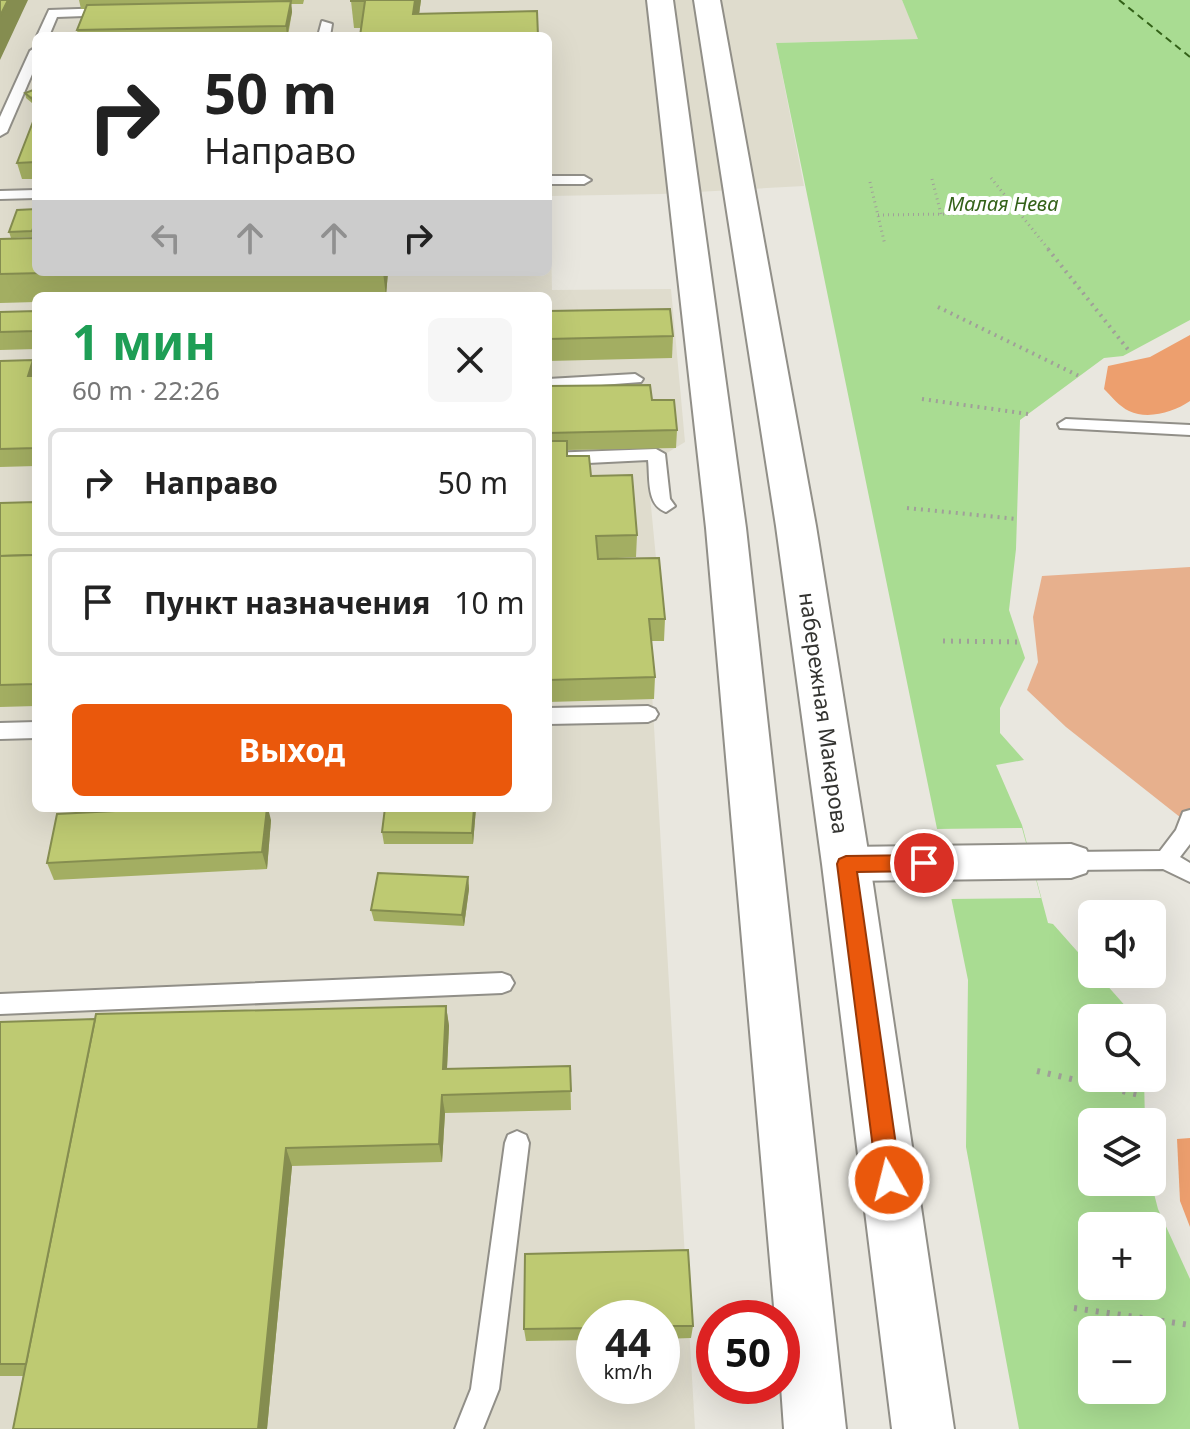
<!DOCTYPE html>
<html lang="ru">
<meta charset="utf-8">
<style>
:root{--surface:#fff;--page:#f6f6f6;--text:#222;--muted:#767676;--line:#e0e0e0;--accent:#ea580c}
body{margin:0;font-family:"Noto Sans",sans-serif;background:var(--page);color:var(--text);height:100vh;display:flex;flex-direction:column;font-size:30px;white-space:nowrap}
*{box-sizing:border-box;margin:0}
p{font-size:26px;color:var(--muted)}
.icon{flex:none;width:44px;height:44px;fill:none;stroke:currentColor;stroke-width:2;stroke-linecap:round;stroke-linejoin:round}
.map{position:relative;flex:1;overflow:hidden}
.sheet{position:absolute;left:32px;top:292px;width:520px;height:520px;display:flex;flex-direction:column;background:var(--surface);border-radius:12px;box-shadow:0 8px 32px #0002}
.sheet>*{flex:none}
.hud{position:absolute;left:32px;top:32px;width:520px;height:244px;border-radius:12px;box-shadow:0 8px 32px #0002;background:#fff;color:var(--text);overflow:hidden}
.buttons{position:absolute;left:1078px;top:900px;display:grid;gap:16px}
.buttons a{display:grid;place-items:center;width:88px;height:88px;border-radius:12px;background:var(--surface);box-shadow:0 8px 32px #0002;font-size:40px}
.speed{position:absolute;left:576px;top:1300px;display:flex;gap:16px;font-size:40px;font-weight:700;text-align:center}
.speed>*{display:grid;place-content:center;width:104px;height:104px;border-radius:50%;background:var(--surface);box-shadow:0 8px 32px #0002;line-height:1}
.speed small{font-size:20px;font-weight:400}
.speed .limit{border:12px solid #d22;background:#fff;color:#111}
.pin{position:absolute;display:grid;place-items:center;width:68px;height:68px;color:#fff;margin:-34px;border:4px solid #fff;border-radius:50%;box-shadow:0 2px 8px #0007}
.me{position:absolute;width:88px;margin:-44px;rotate:352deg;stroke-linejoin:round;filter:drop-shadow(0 0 6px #0008)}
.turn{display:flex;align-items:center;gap:28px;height:168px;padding:0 40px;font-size:36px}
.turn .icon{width:104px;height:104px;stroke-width:2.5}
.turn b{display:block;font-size:56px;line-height:68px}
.lanes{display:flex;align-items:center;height:76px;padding:0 40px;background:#0003;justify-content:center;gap:40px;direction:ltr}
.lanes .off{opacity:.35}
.round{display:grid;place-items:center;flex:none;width:84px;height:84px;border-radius:12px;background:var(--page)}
.head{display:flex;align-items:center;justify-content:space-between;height:136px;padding:0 40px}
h1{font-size:48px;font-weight:700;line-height:60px;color:#1e9e55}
.action{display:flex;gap:16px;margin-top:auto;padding:16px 40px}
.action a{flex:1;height:92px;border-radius:12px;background:var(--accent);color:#fff;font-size:32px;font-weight:700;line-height:92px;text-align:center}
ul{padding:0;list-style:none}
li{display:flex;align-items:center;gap:24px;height:108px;margin:0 16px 12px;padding:0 24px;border:4px solid var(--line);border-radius:12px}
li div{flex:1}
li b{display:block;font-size:30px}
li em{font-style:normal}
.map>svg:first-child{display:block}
.built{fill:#dfdccd;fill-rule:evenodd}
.green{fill:#e7b08d}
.forest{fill:#ed9f6e}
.water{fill:#a9dc92;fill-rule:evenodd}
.pier{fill:#e9e7df}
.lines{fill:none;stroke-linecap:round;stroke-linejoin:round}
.ferry{stroke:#336118;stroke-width:2;stroke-dasharray:7 5;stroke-linecap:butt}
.service-casing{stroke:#918f88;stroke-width:4}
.minor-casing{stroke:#918f88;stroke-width:4}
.secondary-casing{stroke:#918f88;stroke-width:4}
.path-far3{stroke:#a09f99;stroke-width:3;stroke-dasharray:1 4;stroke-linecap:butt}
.path-far2{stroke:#a09f99;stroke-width:4;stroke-dasharray:2 5;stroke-linecap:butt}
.path-far1{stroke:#a09f99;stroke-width:5;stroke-dasharray:2 6;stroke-linecap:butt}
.path{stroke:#a09f99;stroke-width:6;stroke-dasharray:3 8;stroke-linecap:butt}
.service{fill:#fff;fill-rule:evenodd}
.minor{fill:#fff;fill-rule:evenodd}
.secondary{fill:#fff;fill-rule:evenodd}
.wall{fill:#a3ae62}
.shaded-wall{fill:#858d50}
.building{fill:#beca72;stroke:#858d50;stroke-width:2}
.route{fill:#ea580c;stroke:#983908;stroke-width:2}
.labels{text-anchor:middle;stroke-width:8;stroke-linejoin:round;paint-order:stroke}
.far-water-label{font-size:20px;font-style:italic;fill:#336118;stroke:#fff}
.street-label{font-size:22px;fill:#333330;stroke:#fff}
</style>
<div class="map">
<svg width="1190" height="1429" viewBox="0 0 1190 1429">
<rect width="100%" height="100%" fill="#e9e7df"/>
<!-- built -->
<path class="built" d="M0 0H902L919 39 776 43 804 186 661 194 550 196 552 290 671 289 685 442 647 465 664 641H649L695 1429H0ZM36 36H548V272H36ZM36 296H548V808H36ZM594 1318H662V1386H594Z"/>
<!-- green -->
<path class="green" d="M1190 567V825L1066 727 1027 690 1038 662 1033 617 1042 576Z"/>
<!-- forest -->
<g class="forest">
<path d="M1190 335V401C1174 412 1148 420 1129 411 1120 407 1111 396 1104 389L1108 366 1150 357Z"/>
<path d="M1190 1138V1227L1180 1201 1177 1139Z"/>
</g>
<!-- water -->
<path class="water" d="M902 0H1190V320L1123 356 1104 358 1020 420 1016 549 1009 610 1025 658 1000 708V733L1024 760 996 765 1022 825 1048 923 1053 924 1092 968V974H1097L1136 1018H1092V1078H1144L1145 1122H1092V1182H1151L1158 1209 1190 1279V1429H1019L966 1147 968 980 776 43 918 39ZM1092 1226H1152V1286H1092ZM1092 1330H1152V1390H1092Z"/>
<!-- pier -->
<path class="pier" d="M1022 828 1041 898 950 899 935 829Z"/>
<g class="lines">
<!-- ferry -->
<path class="ferry" d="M1119 0 1190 57"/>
<!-- service casing -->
<g class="service-casing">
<g id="service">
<path d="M108 8 114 12 112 15 57 17 49 36H37L49 10Z"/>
<path d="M322 21 332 24 330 36H318Z"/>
<path d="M36 47V65L7 132 0 136V117L30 51Z"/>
<path d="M548 176H584L591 180 584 184H548Z"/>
<path d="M36 190V198L0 199V191Z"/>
<path d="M635 374 643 379 641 382 548 389V379Z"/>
<path d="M1066 419 1190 425V435L1060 428 1058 424Z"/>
<path d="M656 449 665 454 670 499 675 506 666 512C646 505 650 478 648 460L548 465V453Z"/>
<path d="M648 706 655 709 658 714 655 719 648 722 548 724V708Z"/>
<path d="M36 722V738L0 739V723Z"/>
<path d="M1190 810V844L1180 857 1190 863V882L1163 869 1071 870 1063 867 1060 861 1063 855 1071 852 1160 851 1176 830 1183 812Z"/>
<path d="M502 973 510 976 514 983 510 990 502 993 0 1014V994Z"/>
<path d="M517 1131 526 1135 529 1143 499 1389 483 1429H455L471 1389 505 1143 508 1135Z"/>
</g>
</g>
<!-- minor casing -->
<g class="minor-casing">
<path id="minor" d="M1071 844 1086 849 1092 861 1086 873 1071 878 846 881 831 876 825 864 831 852 846 847Z"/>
</g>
<!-- secondary casing -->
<g class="secondary-casing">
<g id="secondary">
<path d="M647 0H673L746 528 846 1429H784L781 1386 782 1318H775L706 528Z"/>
<path d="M694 0H720L816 526 870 864 954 1429H892L822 864 776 526Z"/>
</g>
</g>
<!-- path-far3 -->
<g class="path-far3">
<path d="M991 178 1050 251"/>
<path d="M932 179 941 214"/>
<path d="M870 182 885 245"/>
<path d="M878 215 1018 213"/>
</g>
<!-- path-far2 -->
<g class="path-far2">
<path d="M1048 249 1130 352"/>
<path d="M938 307 1079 376"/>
<path d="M922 399 1028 414"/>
<path d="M907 508 1017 519"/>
</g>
<!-- path-far1 -->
<path class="path-far1" d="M943 641 1020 642"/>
<!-- path -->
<g class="path">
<path d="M1037 1071 1144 1096"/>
<path d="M1074 1308 1190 1325"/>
</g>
<!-- service -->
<use href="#service" class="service"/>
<!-- minor -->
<use href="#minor" class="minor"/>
<!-- secondary -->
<use href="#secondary" class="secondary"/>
</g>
<!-- wall -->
<g class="wall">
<path d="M79 0H304L303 4H291L292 12 288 36H78L77 30 85 9H81Z"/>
<path d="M421 0 419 14 361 28H354L351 1Z"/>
<path d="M36 89V102L32 103 26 98 25 93Z"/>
<path d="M36 114V179H22L17 163Z"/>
<path d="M36 209 34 237 11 238 9 232Z"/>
<path d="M0 239 36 272H388L386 295 421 296H36V302L0 303Z"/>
<path d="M36 311V349L0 350V312Z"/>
<path d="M548 311 673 336 672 358 548 361Z"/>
<path d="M33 360 36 368V466L0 467V361Z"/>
<path d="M548 386 652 400 677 430 676 448 567 450V456L591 476 637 535 636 557 598 559 665 619 664 641H651L655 677 654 699 548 702Z"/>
<path d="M36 502V706L0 707V503Z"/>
<path d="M476 808 473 844H384L382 832Z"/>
<path d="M271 820 267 869 54 880 47 863Z"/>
<path d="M468 877 469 889 464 926 374 921 371 910Z"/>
<path d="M446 1006 449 1026 447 1069 570 1066 571 1110 445 1113 442 1162 292 1166 267 1429H13L23 1376H0V1022Z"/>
<path d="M688 1250 693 1326 691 1338 662 1339V1318H594V1340L526 1341 524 1329 525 1254Z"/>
</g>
<!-- shaded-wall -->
<g class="shaded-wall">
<path d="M8 0H28L0 60V16Z"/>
<path d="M415 0H421L416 36 413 14Z"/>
<path d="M291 1 292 12 287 36 286 26Z"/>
<path d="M36 96V102L32 103 31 98Z"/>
<path d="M36 220V231L34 237 32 231Z"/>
<path d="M383 272H388L386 296Z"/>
<path d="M33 360 36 368V387L28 376Z"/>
<path d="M267 808H268L271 820 267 869 262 852Z"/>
<path d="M474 808H476L473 844 472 833Z"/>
<path d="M468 877 469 889 464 926 462 915Z"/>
<path d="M446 1006 449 1026 446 1088 443 1069Z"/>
<path d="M442 1095 445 1113 442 1162 439 1144Z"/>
<path d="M286 1148 292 1166 267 1429H258Z"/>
</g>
<!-- building -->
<g class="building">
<path d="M0 0H8L0 16Z"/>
<path d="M351 0H415L413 14 537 11 538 36H360L365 1H351Z"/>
<path d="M291 1 286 26 77 30 87 5Z"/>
<path d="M36 89V96L31 98 25 93Z"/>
<path d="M36 114V162L17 163Z"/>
<path d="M36 209V220L32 231 9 232 17 210Z"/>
<path d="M36 238V272H88L0 274V239Z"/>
<path d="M421 295V296H361Z"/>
<path d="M670 309 673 336 548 339V311Z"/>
<path d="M36 311V331L0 332V312Z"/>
<path d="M33 360 28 376H36V448L0 449V361Z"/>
<path d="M650 385 652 400H674L677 430 548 433V386Z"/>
<path d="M548 441H567V456H589L591 476 632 475 637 535 596 536 598 559 659 558 665 619H649L655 677 548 680Z"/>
<path d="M36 502V548L34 555 0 556V503Z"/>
<path d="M36 548V684L0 685V556L34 555Z"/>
<path d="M174 808H267L262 852 47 863 57 814Z"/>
<path d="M385 808H474L472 833 382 832Z"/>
<path d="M378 873 468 877 462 915 371 910Z"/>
<path d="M446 1006 443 1069 570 1066 571 1091 442 1095 439 1144 286 1148 258 1429H13L96 1014Z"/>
<path d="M95 1019 26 1364H0V1022Z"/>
<path d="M688 1250 693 1326H662V1318H594V1328L524 1329 525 1254Z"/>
</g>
<!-- route -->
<path class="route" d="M924 855 931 857 934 863 931 868 924 871 857 872 901 1180 897 1188 889 1191 881 1188 877 1180 837 864 839 859 846 856Z"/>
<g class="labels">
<!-- far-water labels -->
<g class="far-water-label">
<text x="1003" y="211">Малая Нева</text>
</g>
<!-- street labels -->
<g class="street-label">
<text transform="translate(824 713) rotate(82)" y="8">набережная Макарова</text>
</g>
</g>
</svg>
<div class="buttons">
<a><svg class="icon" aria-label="sound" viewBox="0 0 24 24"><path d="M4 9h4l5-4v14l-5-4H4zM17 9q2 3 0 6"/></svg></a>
<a><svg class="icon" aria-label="search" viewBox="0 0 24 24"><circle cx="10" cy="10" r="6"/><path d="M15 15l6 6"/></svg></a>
<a><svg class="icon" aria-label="layers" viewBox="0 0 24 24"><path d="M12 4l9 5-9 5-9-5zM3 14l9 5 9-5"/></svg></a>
<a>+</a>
<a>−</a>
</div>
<div class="speed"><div>44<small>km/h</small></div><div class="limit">50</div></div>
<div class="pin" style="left:924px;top:863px;background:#d93025"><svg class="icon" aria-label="arrive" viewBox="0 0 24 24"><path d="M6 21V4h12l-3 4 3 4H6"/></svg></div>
<svg class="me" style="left:889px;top:1180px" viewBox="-20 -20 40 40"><circle r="17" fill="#ea580c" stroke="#fff" stroke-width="3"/><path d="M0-11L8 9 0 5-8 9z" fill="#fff"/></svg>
<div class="hud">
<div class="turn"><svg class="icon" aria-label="right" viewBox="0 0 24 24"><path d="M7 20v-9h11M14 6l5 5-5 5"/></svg><div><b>50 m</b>Направо</div></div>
<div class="lanes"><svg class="icon off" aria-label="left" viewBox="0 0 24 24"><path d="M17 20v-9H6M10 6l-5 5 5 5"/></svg><svg class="icon off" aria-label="ahead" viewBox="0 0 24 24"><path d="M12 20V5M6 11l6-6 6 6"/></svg><svg class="icon off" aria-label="ahead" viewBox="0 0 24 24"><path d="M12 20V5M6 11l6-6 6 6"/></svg><svg class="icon" aria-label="right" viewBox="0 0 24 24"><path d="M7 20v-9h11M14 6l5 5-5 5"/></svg></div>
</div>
<section class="sheet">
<div class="head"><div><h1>1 мин</h1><p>60 m · 22:26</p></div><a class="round"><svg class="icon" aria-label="close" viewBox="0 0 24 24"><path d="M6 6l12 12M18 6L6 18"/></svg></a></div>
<ul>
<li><svg class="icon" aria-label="right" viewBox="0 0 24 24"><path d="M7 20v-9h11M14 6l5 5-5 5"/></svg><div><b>Направо</b></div><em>50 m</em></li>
<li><svg class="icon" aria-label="arrive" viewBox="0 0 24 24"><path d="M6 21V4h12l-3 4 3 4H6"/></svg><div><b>Пункт назначения</b></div><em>10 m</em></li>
</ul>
<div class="action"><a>Выход</a></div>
</section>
</div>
